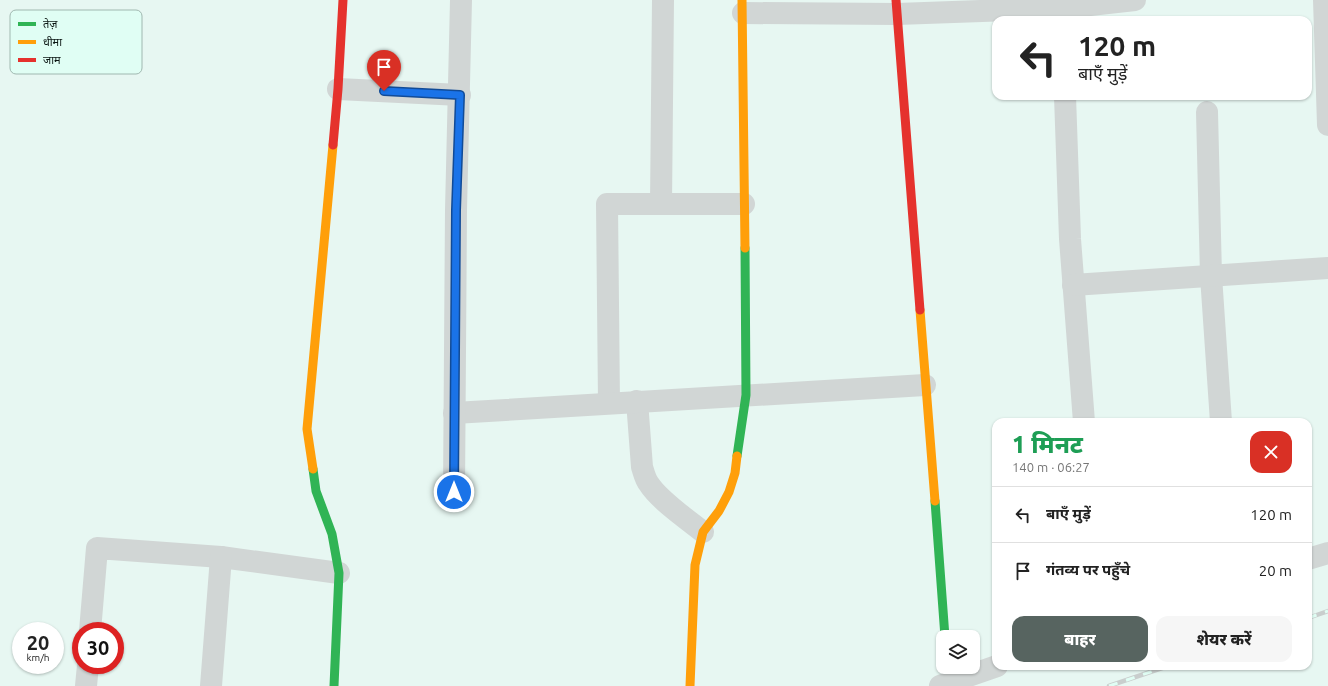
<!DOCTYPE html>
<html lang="hi">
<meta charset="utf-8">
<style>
:root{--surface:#fff;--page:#f6f6f6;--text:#222;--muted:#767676;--line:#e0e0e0;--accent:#576460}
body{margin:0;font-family:Ubuntu,"Noto Sans Devanagari",sans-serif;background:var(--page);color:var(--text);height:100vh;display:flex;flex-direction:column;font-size:15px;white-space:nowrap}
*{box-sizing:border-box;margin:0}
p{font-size:13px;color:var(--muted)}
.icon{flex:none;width:22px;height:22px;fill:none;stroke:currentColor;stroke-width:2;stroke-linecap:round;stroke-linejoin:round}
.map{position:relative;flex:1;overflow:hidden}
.side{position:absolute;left:992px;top:418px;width:320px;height:252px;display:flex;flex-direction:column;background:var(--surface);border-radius:12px;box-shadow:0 1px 3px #0004}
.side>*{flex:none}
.hud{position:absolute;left:992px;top:16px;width:320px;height:84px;border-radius:12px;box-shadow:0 1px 3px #0004;background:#fff;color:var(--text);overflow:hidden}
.fabs{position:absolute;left:936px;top:630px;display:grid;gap:8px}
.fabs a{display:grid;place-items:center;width:44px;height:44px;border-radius:8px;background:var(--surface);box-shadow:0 1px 3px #0004;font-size:20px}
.speed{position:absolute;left:12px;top:622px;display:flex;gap:8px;font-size:20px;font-weight:700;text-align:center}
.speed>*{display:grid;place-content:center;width:52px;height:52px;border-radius:50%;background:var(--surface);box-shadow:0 1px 3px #0004;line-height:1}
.speed small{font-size:10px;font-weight:400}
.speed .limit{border:6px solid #d22;background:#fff;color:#111}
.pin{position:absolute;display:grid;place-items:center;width:34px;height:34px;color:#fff;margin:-41px -17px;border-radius:50% 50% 50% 0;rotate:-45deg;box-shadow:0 0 4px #0007}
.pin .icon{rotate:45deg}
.me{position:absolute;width:44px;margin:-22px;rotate:0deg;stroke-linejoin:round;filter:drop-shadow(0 0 3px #0008)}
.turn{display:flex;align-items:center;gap:14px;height:84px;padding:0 20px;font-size:18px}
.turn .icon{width:52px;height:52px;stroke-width:2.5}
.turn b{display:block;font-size:28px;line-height:34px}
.round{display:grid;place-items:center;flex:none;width:42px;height:42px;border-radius:12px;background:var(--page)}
.overview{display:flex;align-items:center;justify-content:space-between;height:68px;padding:0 20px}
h1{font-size:24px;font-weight:800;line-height:30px;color:#1e9e55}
.action{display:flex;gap:8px;margin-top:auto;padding:8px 20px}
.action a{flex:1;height:46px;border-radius:12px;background:var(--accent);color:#fff;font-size:16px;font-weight:800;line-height:46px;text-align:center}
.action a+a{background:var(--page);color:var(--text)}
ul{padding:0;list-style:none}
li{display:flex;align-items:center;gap:12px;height:56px;padding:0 20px;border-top:1px solid var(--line)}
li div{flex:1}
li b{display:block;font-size:15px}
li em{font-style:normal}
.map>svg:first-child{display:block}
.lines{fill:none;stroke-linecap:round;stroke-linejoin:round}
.street{stroke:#d1d6d5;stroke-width:22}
.fast{stroke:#30b455;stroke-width:9}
.slow{stroke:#ff9f0a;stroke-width:9}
.jam{stroke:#e5322d;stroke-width:9}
.rail-casing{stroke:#c9cecd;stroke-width:4.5}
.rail{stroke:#e0fef4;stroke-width:3;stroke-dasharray:9;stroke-linecap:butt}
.route-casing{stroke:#114b97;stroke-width:10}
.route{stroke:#1a73e8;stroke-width:7}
.key{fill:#e0fef4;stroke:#a0b8b0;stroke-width:1}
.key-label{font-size:11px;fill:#0a1512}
</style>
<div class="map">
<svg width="1328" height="686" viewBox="0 0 1328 686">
<rect width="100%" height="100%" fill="#e7f7f2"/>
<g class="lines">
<!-- street -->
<g class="street">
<path d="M1324 0 1328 125"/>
<path d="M743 13 897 14 1063 8 1135 0"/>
<path d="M338 89 460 95"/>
<path d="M1065 96 1070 239 1084 422"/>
<path d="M1207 112 1211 276 1221 422"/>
<path d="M661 204 663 0"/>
<path d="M1073 285 1328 268"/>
<path d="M637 401 642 467C644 473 645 479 649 484 659 500 688 520 703 532"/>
<path d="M609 403 607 204H744"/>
<path d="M454 413 925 385"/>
<path d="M454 491 456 210 461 0"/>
<path d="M1308 559 1328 553"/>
<path d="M90 631 97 548 221 557 339 573"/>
<path d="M86 686 88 665"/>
<path d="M211 686 221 557"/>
<path d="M940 686 997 666"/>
</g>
<!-- fast -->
<g class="fast">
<path d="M737 456 746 395 745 248"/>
<path d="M313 469 316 491 332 534 339 573 334 686"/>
<path d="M935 501 945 637"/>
</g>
<!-- slow -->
<g class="slow">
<path d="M742 0 745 248"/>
<path d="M920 310 935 501"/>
<path d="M313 469 307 429 333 145"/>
<path d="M690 686 695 565 703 532 719 511 729 492 735 473 737 456"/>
</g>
<!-- jam -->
<g class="jam">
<path d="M896 0 920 310"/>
<path d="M333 145 338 89 343 0"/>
</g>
<!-- rail casing -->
<g class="rail-casing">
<g id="rail">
<path d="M1308 618 1328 611"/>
<path d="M1109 686 1168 666"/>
</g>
</g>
<!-- rail -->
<use href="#rail" class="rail"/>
</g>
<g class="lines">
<!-- route casing -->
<g class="route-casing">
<path id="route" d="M384 91 460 95 456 210 454 492"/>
</g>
<!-- route -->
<use href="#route" class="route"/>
</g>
<!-- legend -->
<rect x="10" y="10" width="132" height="64" rx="6" class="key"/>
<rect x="18" y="22" width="18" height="4" fill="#30b455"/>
<rect x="18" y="40" width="18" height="4" fill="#ff9f0a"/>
<rect x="18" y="58" width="18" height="4" fill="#e5322d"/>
<g class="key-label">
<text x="43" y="28">तेज़</text>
<text x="43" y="46">धीमा</text>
<text x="43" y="64">जाम</text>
</g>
</svg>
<div class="fabs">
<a><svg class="icon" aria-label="layers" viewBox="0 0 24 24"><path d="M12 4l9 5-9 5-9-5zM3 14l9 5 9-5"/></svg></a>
</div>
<div class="speed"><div>20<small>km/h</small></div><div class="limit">30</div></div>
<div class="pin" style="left:384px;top:91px;background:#d93025"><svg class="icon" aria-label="arrive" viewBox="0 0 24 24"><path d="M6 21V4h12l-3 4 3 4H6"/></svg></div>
<svg class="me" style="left:454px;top:492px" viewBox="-20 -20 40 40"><circle r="17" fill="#1a73e8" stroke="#fff" stroke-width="3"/><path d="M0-11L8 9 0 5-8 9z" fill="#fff"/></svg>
<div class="hud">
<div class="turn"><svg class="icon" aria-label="left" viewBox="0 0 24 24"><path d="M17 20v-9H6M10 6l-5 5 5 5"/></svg><div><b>120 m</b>बाएँ मुड़ें</div></div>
</div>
<section class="side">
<div class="overview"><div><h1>1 मिनट</h1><p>140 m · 06:27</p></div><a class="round" style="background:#d93025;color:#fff"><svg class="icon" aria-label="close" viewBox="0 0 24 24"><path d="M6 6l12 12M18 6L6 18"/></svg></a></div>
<ul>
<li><svg class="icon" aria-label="left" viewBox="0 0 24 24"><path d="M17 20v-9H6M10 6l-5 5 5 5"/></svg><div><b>बाएँ मुड़ें</b></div><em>120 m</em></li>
<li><svg class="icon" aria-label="arrive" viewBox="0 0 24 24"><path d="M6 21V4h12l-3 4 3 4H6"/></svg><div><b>गंतव्य पर पहुँचे</b></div><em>20 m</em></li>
</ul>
<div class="action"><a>बाहर</a><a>शेयर करें</a></div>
</section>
</div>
